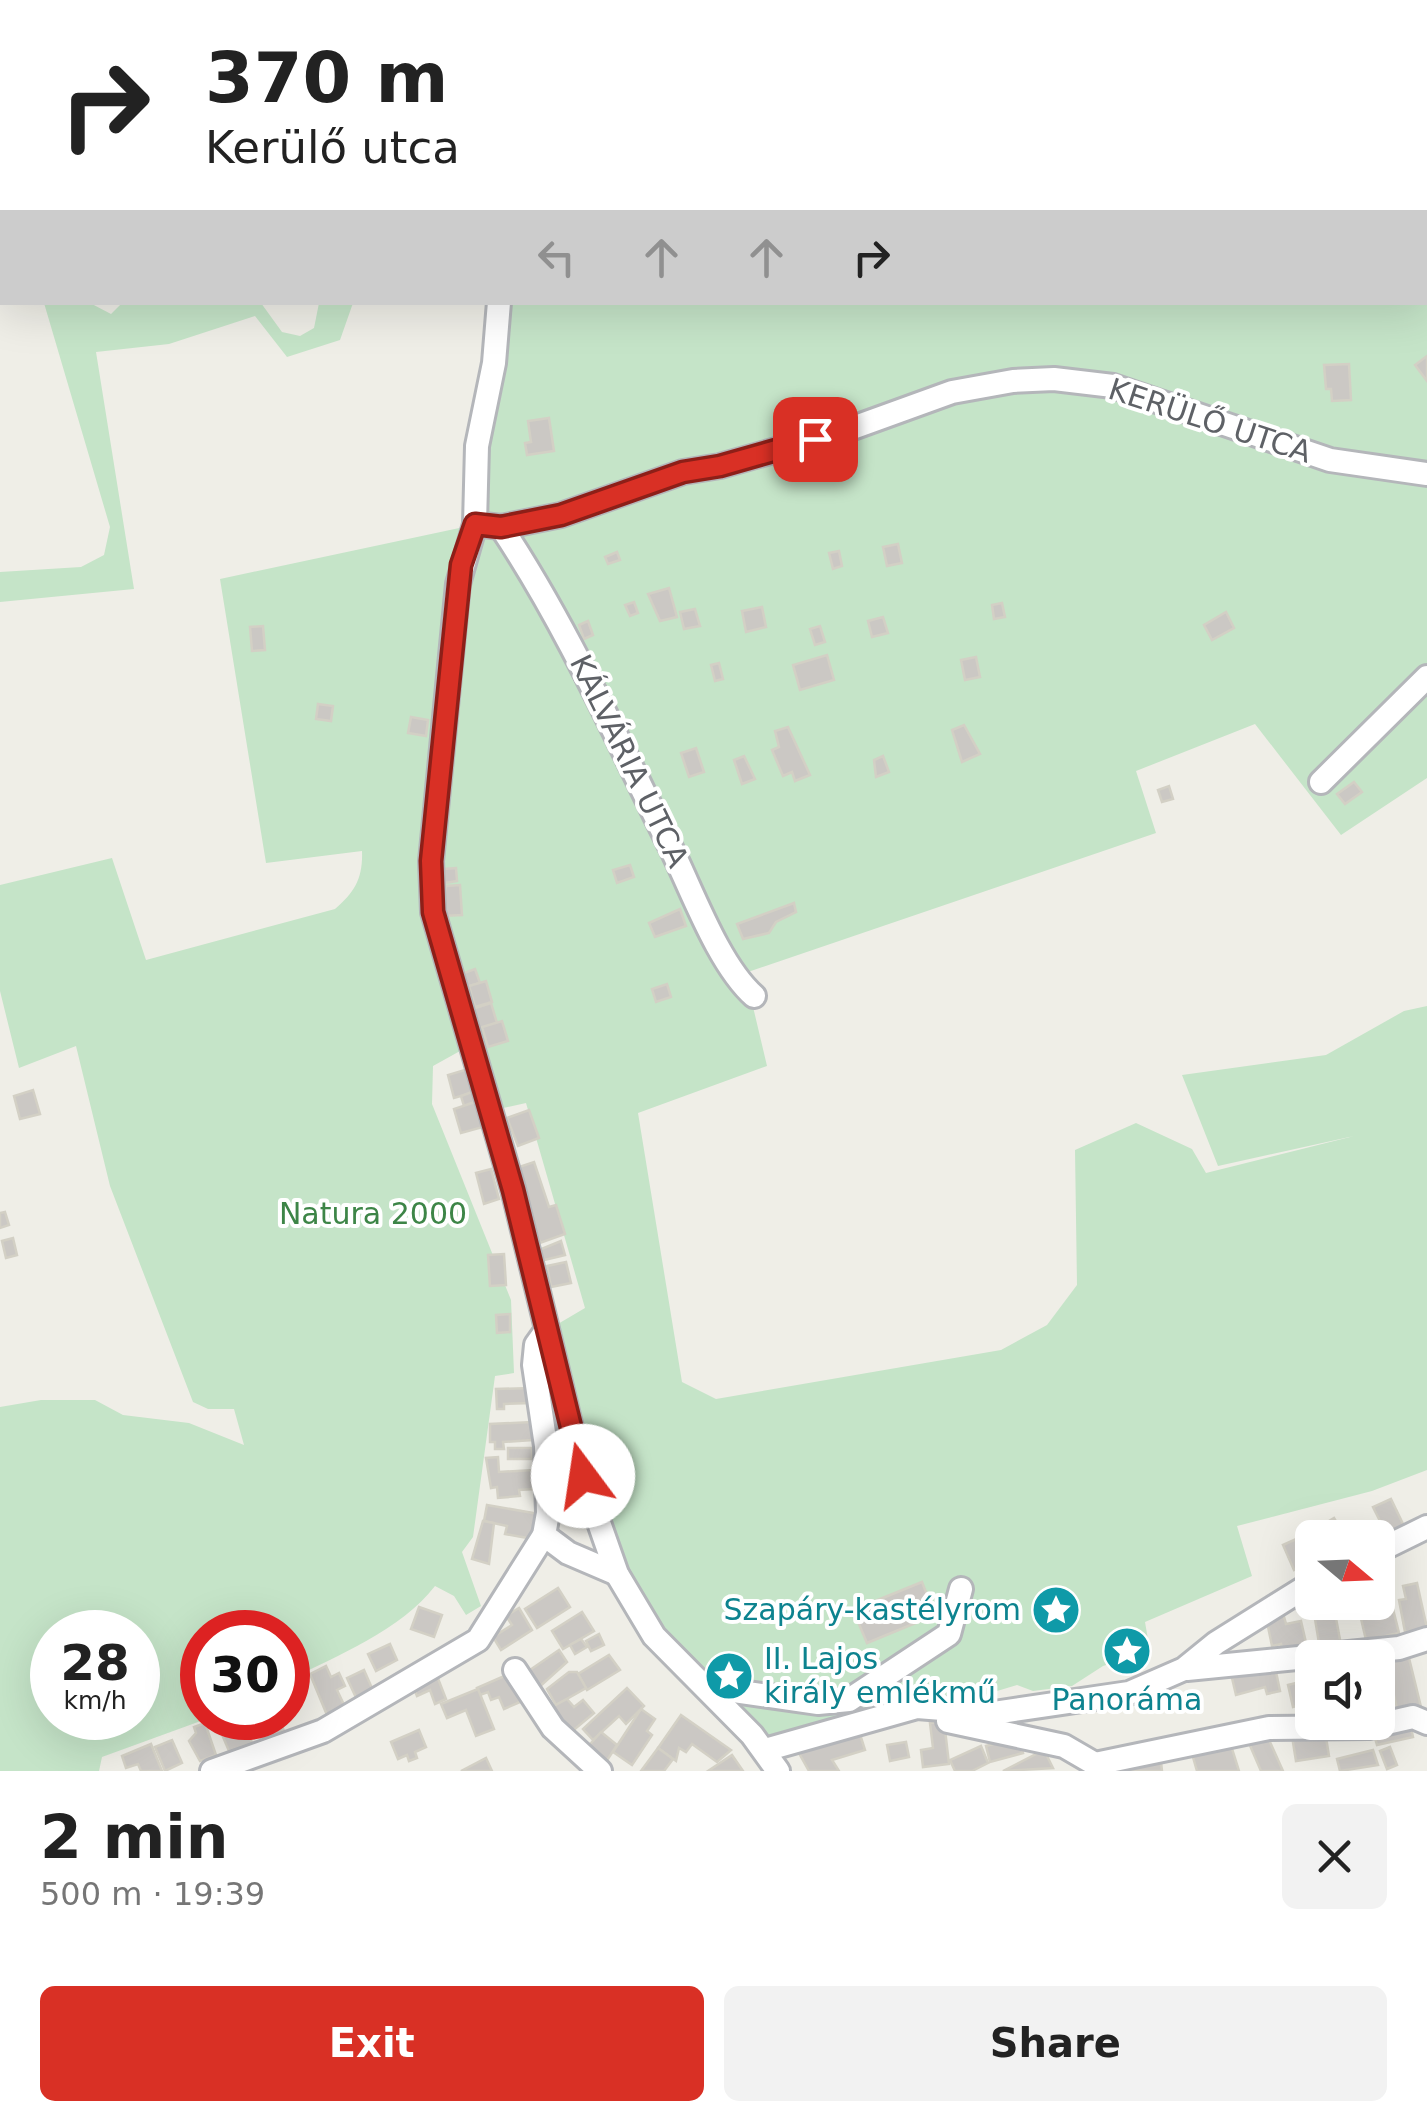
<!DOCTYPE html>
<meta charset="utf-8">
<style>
:root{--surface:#fff;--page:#f2f2f2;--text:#222;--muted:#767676;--accent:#d93025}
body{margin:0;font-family:"DejaVu Sans",sans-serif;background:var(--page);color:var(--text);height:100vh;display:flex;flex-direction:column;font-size:38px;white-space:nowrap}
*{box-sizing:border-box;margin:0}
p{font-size:32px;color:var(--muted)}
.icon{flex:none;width:55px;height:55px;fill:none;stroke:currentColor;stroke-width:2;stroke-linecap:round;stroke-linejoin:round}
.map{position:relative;height:1771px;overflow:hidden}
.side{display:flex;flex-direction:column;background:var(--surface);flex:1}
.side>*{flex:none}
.top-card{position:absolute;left:0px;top:0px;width:1428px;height:305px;box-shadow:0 10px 40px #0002;background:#fff;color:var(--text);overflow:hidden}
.needle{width:65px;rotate:109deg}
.tools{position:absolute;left:1295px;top:1520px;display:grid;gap:20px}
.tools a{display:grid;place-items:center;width:100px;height:100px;border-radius:15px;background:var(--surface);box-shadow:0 10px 40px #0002;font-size:50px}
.speed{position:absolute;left:30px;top:1610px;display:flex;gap:20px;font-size:50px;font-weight:700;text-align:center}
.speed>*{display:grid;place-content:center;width:130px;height:130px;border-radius:50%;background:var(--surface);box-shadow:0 10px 40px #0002;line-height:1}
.speed small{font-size:25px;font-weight:400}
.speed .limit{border:15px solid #d22;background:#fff;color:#111}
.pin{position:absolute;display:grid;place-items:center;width:85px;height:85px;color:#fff;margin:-42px;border-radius:20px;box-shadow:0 5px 15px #0006}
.me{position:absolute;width:110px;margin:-55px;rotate:346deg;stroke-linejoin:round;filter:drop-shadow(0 0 8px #0008)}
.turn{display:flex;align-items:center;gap:35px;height:210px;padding:0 40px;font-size:45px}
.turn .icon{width:130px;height:130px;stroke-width:2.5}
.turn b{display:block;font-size:70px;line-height:85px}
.lanes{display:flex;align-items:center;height:95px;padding:0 40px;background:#0003;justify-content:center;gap:50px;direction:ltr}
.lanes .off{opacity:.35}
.round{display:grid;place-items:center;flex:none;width:105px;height:105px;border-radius:15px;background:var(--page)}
.summary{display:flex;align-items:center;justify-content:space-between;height:170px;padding:0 40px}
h1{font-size:60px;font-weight:700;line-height:75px}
.action{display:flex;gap:20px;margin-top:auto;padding:20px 40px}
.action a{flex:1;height:115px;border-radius:15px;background:var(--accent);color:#fff;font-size:40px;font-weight:700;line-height:115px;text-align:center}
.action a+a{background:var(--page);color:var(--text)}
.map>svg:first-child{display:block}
.green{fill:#c5e4c8;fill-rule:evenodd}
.building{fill:#cbc8c4;stroke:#d3d0c5;stroke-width:2.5}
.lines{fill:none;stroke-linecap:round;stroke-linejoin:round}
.minor-casing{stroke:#b4b6ba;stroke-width:28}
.minor{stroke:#fff;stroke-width:22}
.route-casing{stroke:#8d1f18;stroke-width:25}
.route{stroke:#d93025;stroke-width:18}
.labels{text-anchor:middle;stroke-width:8;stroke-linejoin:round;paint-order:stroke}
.street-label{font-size:30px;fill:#5e6166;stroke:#fff}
.park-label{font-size:30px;fill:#3d8547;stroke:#fff}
.culture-label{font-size:30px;fill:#0d838f;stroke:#fff;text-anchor:end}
</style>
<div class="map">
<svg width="1427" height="1771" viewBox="0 0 1427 1771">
<rect width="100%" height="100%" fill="#efeee7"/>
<!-- green -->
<g class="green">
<path d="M316 0H1427V778L1341 835 1255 724 1136 771 1156 833 745 973 767 1066 638 1113 682 1382 716 1399 1001 1350 1047 1325 1077 1285 1075 1150 1136 1123 1192 1149 1206 1173 1354 1136 1218 1166 1182 1075 1326 1055 1404 1011 1427 1006V1470L1372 1491 1237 1526 1252 1576 1145 1622 1150 1651 1103 1666 1072 1686 1033 1691 1017 1685 974 1698 973 1713 937 1707 765 1750 636 1613 546 1331 585 1308 526 1103 490 1111 469 1046 433 1066 432 1104 511 1300 514 1373 495 1376 473 1537 462 1552 481 1606 466 1615 454 1596 435 1586C401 1630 337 1656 288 1680V1632H202V1718H209L102 1757 99 1771H0V1407L41 1400H95L123 1415 189 1423 244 1445 234 1409H208L193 1402 110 1186 76 1046 19 1068 0 991V885L112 858 146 960 335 909C355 892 363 878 362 851L266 863 220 579 464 527 487 343V303L1425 302V2ZM52 1632H138V1718H52Z"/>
<path d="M44 303H90L111 314 122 303H261L282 332 300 336 314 328 319 303H353L340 340 287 357 255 316 169 344 96 352 134 589 0 602V572L81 567 104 555 110 527Z"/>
</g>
<!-- building -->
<g class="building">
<path d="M1427 356V381L1415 365Z"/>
<path d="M1349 364 1351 400 1332 401 1331 389H1326L1324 365Z"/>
<path d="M549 418 554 451 527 455 525 443 531 442 528 421Z"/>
<path d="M898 544 902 563 887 566 883 547Z"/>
<path d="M839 551 842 566 833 569 829 553Z"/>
<path d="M617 552 620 560 608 564 605 557Z"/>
<path d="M669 588 677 617 660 621 648 594Z"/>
<path d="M634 602 638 613 630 616 625 605Z"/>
<path d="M1002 603 1005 617 994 619 992 605Z"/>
<path d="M762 607 766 627 746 632 742 611Z"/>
<path d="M695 609 700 626 684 629 680 612Z"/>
<path d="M1226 612 1234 628 1212 640 1204 625Z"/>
<path d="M883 617 888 633 872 637 868 621Z"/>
<path d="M588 621 593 635 584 639 579 625Z"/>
<path d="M263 626 265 650 252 651 250 627Z"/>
<path d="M820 626 825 642 815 645 810 629Z"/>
<path d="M827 655 834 680 800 690 793 665Z"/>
<path d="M976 657 980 677 965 680 961 660Z"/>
<path d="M719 663 723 679 715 681 711 665Z"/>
<path d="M318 704 333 706 331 721 316 719Z"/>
<path d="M411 717 428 720 426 736 408 733Z"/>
<path d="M964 725 980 754 962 762 952 730Z"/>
<path d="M788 727 810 775 795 781 792 772 783 776 772 750 779 747 775 731Z"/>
<path d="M696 748 704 772 689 777 681 753Z"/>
<path d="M744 756 755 779 742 784 734 760Z"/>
<path d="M883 756 889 772 876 777 874 760Z"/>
<path d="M1354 782 1362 792 1345 804 1337 794Z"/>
<path d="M1169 786 1173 799 1162 802 1158 790Z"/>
<path d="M630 865 634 877 617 883 613 870Z"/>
<path d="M456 868 457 881 445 883 444 869Z"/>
<path d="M460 885 462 915 442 916 446 886Z"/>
<path d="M794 903 796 912 776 922 769 933 743 939 737 924Z"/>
<path d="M680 909 686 926 655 937 649 923Z"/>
<path d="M475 969 480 983 462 988 458 975Z"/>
<path d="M486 981 492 1002 475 1007 469 986Z"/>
<path d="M667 984 671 997 656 1002 652 989Z"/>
<path d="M491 1003 497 1023 478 1029 472 1009Z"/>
<path d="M502 1021 508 1041 488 1047 482 1027Z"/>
<path d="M468 1069 475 1092 454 1098 448 1075Z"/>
<path d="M33 1090 40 1114 20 1119 14 1096Z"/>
<path d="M472 1092 475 1102 464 1106 461 1096Z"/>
<path d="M475 1102 483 1127 461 1133 454 1109Z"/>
<path d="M529 1110 539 1138 518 1146 507 1118Z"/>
<path d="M534 1162 549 1207 556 1205 565 1234 540 1243 516 1168Z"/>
<path d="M491 1169 499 1199 484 1204 476 1173Z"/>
<path d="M5 1212 9 1225 0 1228V1213Z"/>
<path d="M13 1238 17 1255 6 1258 2 1241Z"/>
<path d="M561 1241 565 1255 536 1262 534 1252Z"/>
<path d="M504 1254 506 1285 490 1286 488 1255Z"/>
<path d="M566 1262 571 1283 551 1287 547 1266Z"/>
<path d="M510 1314V1332L497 1333 496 1315Z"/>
<path d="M531 1388V1403L504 1404V1409H497L496 1389Z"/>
<path d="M532 1422V1440L503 1442 504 1449H495V1442H490V1424Z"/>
<rect x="508" y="1448" width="24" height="11"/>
<path d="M498 1457 499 1472 533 1470 534 1489 519 1490 520 1496 498 1498 497 1487 491 1488 486 1458Z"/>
<path d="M1391 1499 1404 1526 1387 1535 1373 1507Z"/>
<path d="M487 1505 539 1514 533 1539 505 1534 507 1526 484 1521Z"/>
<path d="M1334 1518 1346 1538H1328L1321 1526Z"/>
<path d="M483 1521 494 1523 489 1564 472 1559Z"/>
<path d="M1314 1531 1312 1571 1307 1563 1294 1570 1283 1545Z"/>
<path d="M922 1582 935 1615 867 1643 853 1610Z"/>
<path d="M1417 1583 1427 1628 1405 1632 1399 1600 1406 1599 1403 1586Z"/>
<path d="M1387 1585 1399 1633 1366 1640 1359 1610 1369 1607 1368 1602H1378V1587Z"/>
<path d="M558 1588 570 1607 537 1628 525 1609Z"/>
<path d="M1311 1595 1312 1602H1333L1341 1645 1320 1649Z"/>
<path d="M419 1607 442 1615 434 1637 411 1629Z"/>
<path d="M519 1608 532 1630 501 1650 493 1637 512 1625 506 1616Z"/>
<path d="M582 1612 594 1631 563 1649 552 1631Z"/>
<path d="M1283 1613 1286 1624 1301 1621 1307 1647 1283 1652 1281 1644 1272 1646 1266 1617Z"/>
<path d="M599 1634 604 1645 591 1651 586 1641Z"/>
<path d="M581 1639 587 1647 575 1654 570 1645Z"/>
<path d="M390 1644 397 1660 376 1671 368 1654Z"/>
<path d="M559 1650 567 1662 538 1688 527 1672Z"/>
<path d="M609 1655 620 1670 587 1690 578 1674Z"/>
<path d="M1409 1658 1421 1707 1398 1712 1386 1663Z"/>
<path d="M326 1666 331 1677 339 1673 345 1686 337 1690 345 1707 327 1715 310 1674Z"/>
<path d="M1275 1667 1280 1691 1267 1694 1265 1687 1236 1695 1232 1678Z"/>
<path d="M364 1670 375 1695 358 1702 347 1678Z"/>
<path d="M569 1672H577L586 1688 556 1705 547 1689Z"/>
<path d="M509 1674 520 1702 504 1709 499 1697 491 1700 488 1692 480 1695 477 1688Z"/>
<path d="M437 1676 446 1699 435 1704 430 1690 417 1696 413 1686Z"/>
<path d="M1312 1679V1702L1293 1707 1288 1685Z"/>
<path d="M627 1688 644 1706 626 1724 619 1716 593 1740 583 1729Z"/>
<path d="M478 1689 494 1729 476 1736 466 1710 447 1718 441 1704Z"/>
<path d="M567 1699 574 1707 583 1700 594 1713 570 1733 550 1708Z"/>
<path d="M641 1709 655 1719 647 1731 652 1735 632 1765 613 1752Z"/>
<path d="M681 1715 731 1750 717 1762 692 1744 686 1752 679 1748 676 1761 658 1748Z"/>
<path d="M215 1718H243L252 1743 229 1751Z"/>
<path d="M249 1718H279L284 1731 262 1740Z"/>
<path d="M944 1721 949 1764 923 1767 921 1750 933 1748 930 1723Z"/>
<path d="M205 1723 216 1755 200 1761 189 1741 196 1733 194 1727Z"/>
<path d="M1410 1723 1413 1737 1377 1745 1373 1731Z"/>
<path d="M858 1728 865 1750 832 1760 839 1771H809L795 1746Z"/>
<path d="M419 1730 426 1747 415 1752 417 1758 409 1761 407 1755 398 1759 391 1742Z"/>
<path d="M1325 1731 1329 1756 1296 1761 1292 1736Z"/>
<path d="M601 1732 617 1745 604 1765 584 1751Z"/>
<path d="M1266 1733 1283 1771H1261L1248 1741Z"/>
<path d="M1019 1737 1023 1753 990 1762 986 1746Z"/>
<path d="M1229 1739 1239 1771H1197L1191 1750Z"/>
<path d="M172 1740 182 1763 165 1771 155 1747Z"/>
<path d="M906 1742 909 1757 890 1761 887 1745Z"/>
<path d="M151 1744 162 1771H141L138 1764 126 1768 122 1756Z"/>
<path d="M981 1746 988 1763 972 1771H955L950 1760Z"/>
<path d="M1390 1747 1397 1765 1387 1769 1380 1751Z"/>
<path d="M658 1748 673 1759 664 1771H641Z"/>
<path d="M1044 1750 1053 1768 1003 1771Z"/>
<path d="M1373 1750 1378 1765 1340 1771 1337 1759Z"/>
<path d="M732 1755 743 1771H708Z"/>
<path d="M486 1758 492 1771H461Z"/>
<path d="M1161 1762 1162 1771H1125V1767Z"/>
</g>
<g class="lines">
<!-- minor casing -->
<g class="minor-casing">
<g id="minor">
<path d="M507 2V0"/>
<path d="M499 302 494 363 477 446 475 524 458 584 431 861 433 912 513 1189 583 1477 617 1574 654 1636 752 1735 778 1771"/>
<path d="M475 524 501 527 561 515 683 472 720 466 847 430 952 392 1013 381 1054 379 1113 386 1330 460 1427 474"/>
<path d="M501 527C569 629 617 740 672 850 693 893 719 965 754 996"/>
<path d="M1321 782 1427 677"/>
<path d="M544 1535 568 1553 617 1574"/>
<path d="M1378 1551 1427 1527"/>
<path d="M1187 1669 1399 1648 1427 1639"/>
<path d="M515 1670 553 1728 600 1771"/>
<path d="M706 1687 818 1703 849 1700 949 1634 961 1589"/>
<path d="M948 1721 1064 1746 1095 1764"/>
<path d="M765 1750 917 1707 994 1713 1129 1693 1184 1669 1216 1643 1312 1583"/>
<path d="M1095 1764 1269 1728 1369 1727 1413 1717 1427 1723"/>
<path d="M212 1771 323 1731 478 1640 544 1535 548 1513 546 1446 534 1365 536 1345 546 1331"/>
</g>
</g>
<!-- minor -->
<use href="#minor" class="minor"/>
</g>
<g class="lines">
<!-- route casing -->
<g class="route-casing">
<path id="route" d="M583 1476 513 1190 433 912 431 861 461 565 475 524 501 527 561 515 683 472 720 466 815 439"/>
</g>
<!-- route -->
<use href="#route" class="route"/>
</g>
<!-- icons -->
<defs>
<g id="sight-disc" transform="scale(2.5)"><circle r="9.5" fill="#0f9aa8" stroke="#fff"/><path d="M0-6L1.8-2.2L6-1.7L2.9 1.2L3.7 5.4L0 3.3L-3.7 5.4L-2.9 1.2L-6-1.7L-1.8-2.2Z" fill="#fff"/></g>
</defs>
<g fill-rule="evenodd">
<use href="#sight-disc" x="1056" y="1610"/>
<use href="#sight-disc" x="1127" y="1651"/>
<use href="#sight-disc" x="729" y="1676"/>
</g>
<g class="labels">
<!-- street labels -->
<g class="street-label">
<text transform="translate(1210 421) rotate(18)" y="10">KERÜLŐ UTCA</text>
<text transform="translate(629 761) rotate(64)" y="10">KÁLVÁRIA UTCA</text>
</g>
<!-- park labels -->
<g class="park-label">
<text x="373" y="1224">Natura 2000</text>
</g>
<!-- culture labels -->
<g class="culture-label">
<text x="1021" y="1620">Szapáry-kastélyrom</text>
<text x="764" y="1669" text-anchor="start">II. Lajos<tspan x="764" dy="34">király emlékmű</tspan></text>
<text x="1127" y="1710" text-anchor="middle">Panoráma</text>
</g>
</g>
</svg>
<div class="tools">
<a><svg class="needle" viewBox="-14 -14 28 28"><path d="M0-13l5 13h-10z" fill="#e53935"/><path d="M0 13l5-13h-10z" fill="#767676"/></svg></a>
<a><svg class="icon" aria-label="sound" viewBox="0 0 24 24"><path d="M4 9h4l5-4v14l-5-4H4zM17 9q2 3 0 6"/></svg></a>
</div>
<div class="speed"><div>28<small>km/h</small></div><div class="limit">30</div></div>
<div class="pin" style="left:815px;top:439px;background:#d93025"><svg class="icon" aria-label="arrive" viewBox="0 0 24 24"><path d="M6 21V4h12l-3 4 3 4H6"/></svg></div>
<svg class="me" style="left:583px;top:1476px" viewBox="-20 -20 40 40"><circle r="19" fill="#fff"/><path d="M0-13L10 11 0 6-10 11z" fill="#d93025"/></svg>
<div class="top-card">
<div class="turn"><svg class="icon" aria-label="right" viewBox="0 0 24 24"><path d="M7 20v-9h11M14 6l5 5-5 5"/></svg><div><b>370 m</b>Kerülő utca</div></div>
<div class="lanes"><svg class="icon off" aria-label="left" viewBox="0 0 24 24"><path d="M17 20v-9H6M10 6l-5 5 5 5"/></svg><svg class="icon off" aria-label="ahead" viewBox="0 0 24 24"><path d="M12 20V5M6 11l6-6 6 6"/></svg><svg class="icon off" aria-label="ahead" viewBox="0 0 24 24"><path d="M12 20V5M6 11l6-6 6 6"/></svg><svg class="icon" aria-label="right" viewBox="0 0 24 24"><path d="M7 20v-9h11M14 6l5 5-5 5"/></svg></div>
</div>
</div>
<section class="side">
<div class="summary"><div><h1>2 min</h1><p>500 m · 19:39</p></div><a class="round"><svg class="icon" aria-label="close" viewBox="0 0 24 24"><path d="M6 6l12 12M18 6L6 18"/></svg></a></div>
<div class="action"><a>Exit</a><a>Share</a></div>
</section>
